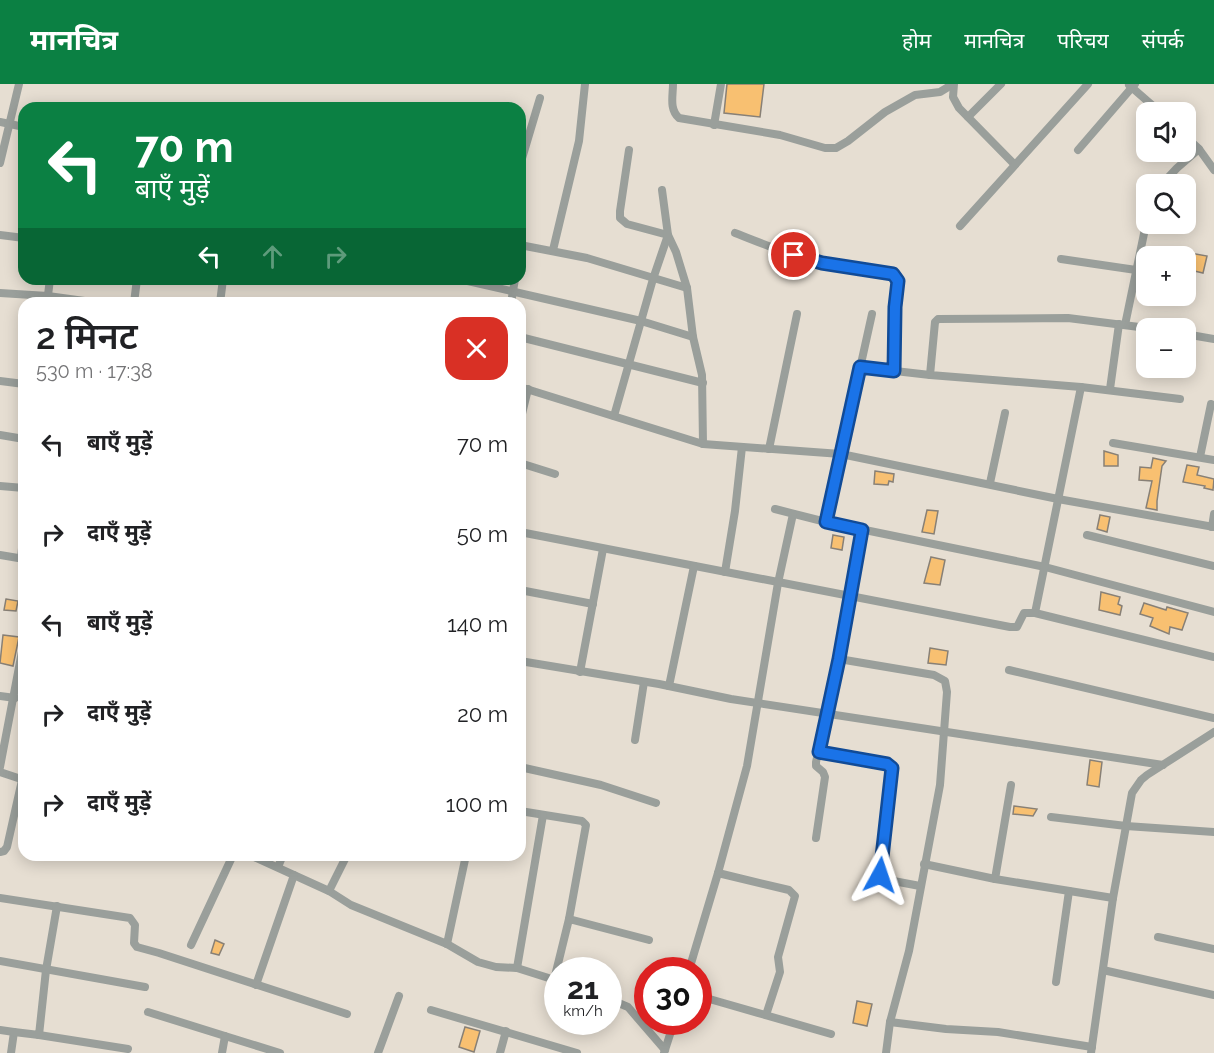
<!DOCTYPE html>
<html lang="hi">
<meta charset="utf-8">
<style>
:root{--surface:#fff;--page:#f2f2f2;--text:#202124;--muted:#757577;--accent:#0b8043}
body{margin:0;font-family:Raleway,"Noto Sans Devanagari",sans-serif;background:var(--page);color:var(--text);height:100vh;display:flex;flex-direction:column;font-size:22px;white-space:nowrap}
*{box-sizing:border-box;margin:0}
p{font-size:20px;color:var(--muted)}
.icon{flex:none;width:33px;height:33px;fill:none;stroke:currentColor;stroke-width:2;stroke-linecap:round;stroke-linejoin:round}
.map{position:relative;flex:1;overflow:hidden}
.drawer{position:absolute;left:18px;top:213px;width:508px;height:564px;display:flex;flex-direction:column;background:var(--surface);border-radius:18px;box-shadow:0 3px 15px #0003}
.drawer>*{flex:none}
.banner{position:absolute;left:18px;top:18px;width:508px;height:183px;border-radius:18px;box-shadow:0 3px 15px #0003;background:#0b8043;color:#fff;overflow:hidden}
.fabs{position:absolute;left:1136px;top:18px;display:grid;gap:12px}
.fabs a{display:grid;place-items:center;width:60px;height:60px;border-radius:12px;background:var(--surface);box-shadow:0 3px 15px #0003;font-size:30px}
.speed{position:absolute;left:544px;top:873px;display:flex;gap:12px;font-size:30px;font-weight:700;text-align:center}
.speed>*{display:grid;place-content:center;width:78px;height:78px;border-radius:50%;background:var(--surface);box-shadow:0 3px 15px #0003;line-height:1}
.speed small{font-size:15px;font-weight:400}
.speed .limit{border:9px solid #d22;background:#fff;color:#111}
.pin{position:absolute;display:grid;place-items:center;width:51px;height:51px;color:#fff;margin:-26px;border:3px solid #fff;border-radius:50%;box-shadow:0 2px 6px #0007}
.me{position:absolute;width:66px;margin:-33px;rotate:5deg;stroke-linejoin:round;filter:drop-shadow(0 0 4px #0008)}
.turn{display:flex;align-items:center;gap:21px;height:126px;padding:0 18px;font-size:27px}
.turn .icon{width:78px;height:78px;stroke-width:2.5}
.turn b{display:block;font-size:42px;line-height:51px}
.lanes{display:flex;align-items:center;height:57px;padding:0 18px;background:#0003;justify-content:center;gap:30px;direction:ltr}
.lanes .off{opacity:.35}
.round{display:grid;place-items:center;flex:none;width:63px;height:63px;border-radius:18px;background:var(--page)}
.summary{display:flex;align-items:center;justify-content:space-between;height:102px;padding:0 18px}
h1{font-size:36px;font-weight:600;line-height:45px}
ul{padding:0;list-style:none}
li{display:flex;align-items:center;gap:18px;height:90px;padding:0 18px}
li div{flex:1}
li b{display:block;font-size:22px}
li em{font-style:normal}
header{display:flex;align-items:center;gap:36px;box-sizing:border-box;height:84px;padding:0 30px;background:var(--accent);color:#fff}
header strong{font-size:28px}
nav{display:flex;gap:33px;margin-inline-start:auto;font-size:21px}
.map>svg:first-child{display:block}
.building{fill:#f8c071;stroke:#888076;stroke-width:1.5}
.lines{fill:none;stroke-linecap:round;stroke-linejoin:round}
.minor{stroke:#9a9f9b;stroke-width:8}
.route-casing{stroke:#114b97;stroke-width:15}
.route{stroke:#1a73e8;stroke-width:10}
</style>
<header>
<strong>मानचित्र</strong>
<nav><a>होम</a><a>मानचित्र</a><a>परिचय</a><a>संपर्क</a></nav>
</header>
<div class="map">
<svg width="1214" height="969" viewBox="0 0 1214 969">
<rect width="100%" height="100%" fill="#e6ded2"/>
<!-- building -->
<g class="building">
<path d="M727 0H764L760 33 724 29Z"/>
<path d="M1190 169 1207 172 1203 189 1186 185Z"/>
<path d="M1104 367 1118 371V382H1104Z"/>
<path d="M1153 374 1166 377 1162 382 1157 417V426L1146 424 1152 397 1139 396 1140 383 1151 384Z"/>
<path d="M1187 381 1199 383 1197 391 1214 395 1213 406 1204 404 1205 402 1183 398Z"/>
<path d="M875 387 894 390 893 398 889 397 888 401 874 400Z"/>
<path d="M927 426 938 427 934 450 922 448Z"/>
<path d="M1100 431 1110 433 1107 448 1097 445Z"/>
<path d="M833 451 844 453 842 466 831 464Z"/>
<path d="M931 473 945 476 940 501 924 499Z"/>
<path d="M1101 508 1120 513 1118 520 1122 522 1120 531 1099 526Z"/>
<path d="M6 515 18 517 16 527 4 526Z"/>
<path d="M1144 519 1166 526 1167 523 1188 529 1182 546 1170 543 1169 550 1150 542 1153 534 1140 530Z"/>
<path d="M3 551 19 553 13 582 0 579Z"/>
<path d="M930 564 948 567 946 581 928 579Z"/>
<path d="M1090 676 1102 678 1099 703 1087 701Z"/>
<path d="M1014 722 1037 725 1033 732 1013 730Z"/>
<path d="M215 856 224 860 219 871 211 869Z"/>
<path d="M857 917 872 920 867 942 853 939Z"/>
<path d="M465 943 480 947 474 968 459 963Z"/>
</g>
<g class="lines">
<!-- minor -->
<g class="minor">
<path d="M673 0C673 12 669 25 679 34L780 51 825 64H836L848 57 885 28 915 11 940 8 953 0"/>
<path d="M954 0 953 13 959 24 1015 81"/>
<path d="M1129 1 1160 28"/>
<path d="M968 33 1001 0"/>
<path d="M0 38 24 43"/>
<path d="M714 41 721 0"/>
<path d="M1185 52 1199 65 1214 86"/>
<path d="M629 66 620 127V134L627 140 668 151 676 168 687 204 693 253 702 291 703 360"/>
<path d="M1078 66 1135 0"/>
<path d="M0 79 19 0"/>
<path d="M520 81 540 14"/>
<path d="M1162 100 1177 84 1199 65"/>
<path d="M960 142 1088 0"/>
<path d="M735 149C764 160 793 173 823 179 846 184 874 182 896 192L898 197 895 223 894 287"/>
<path d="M0 151 24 154"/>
<path d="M520 161 587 174 687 204"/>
<path d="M553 166 579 57 585 0"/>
<path d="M1061 175 1136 186"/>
<path d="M459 195 641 237 693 253"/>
<path d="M0 209 48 212 99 219"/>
<path d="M47 219 50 195"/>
<path d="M134 219 137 195"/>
<path d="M220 219 223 195"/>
<path d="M511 219 515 195"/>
<path d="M872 230 826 438 1045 483 1214 528"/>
<path d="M1125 241 1146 140"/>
<path d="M1147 244 1068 234 938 235 935 238 930 291 1081 303 1180 315"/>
<path d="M1185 250 1214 255"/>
<path d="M520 253 703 299"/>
<path d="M860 283 930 291"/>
<path d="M0 297 24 300"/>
<path d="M520 303 703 360 841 370 1058 415 1214 443"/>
<path d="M1081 303 1035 529 1214 573"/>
<path d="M1110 305 1119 240"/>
<path d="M614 332 653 195 668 151 662 106"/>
<path d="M520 338 528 305"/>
<path d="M0 351 24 355"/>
<path d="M1113 359 1214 376"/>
<path d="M769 365 797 230"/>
<path d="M1200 373 1211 320"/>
<path d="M520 379 555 390"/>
<path d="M990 399 1005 329"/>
<path d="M0 402 24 404"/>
<path d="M775 425 826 438"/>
<path d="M1212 443 1214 430"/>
<path d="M520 448 1010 543H1017L1024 529H1035"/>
<path d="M1087 451 1214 482"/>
<path d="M0 471 24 475"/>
<path d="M21 474 24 445"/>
<path d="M725 488 735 427 742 363"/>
<path d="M520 506 593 520"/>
<path d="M839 575 934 591 945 597 947 608 940 701 909 867 890 938 886 969"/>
<path d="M520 577 659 600 731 615 1163 681"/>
<path d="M1009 586 1214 634"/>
<path d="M580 588 603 465"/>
<path d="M669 602 694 482"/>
<path d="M0 612 15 614"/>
<path d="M635 656 644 598"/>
<path d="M819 668 890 681 892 685 880 791 883 795 920 802"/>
<path d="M0 683 24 557"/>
<path d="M520 683 601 701 656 719"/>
<path d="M0 688 24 696"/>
<path d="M1011 701 995 795 1113 814"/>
<path d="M520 727 582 737 586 741 569 835"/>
<path d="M1051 733 1126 742 1214 748"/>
<path d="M816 754 825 693 823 688 816 682V678L839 575 862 446"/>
<path d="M0 768 4 767 7 763 22 696"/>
<path d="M250 771 329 807 351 821 447 860 478 878 496 883 517 884 558 897"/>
<path d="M924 780 995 795"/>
<path d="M278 783 283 771"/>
<path d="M718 789 789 806 795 812 778 873 780 888 766 931"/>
<path d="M329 807 347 771"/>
<path d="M0 814 130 834 135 841 134 859 137 863 159 869 347 930"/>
<path d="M1158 853 1214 865"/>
<path d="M447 860 466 771"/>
<path d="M191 861 233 771"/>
<path d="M0 877 145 903"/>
<path d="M517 884 543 731"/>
<path d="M689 886 718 789 747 682 778 499 793 430"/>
<path d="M1103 886 1214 911"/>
<path d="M554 896 569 835 649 856"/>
<path d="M1056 898 1069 807"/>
<path d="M256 901 294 791"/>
<path d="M699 912 831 950"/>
<path d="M609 915 628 923 665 966"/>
<path d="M431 926 577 969"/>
<path d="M148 928 225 952 222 969"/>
<path d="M890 938 946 945 998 948 1092 963"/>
<path d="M0 946 14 948 11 969"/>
<path d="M14 948 39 951 46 886 57 822"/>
<path d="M39 951 128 965"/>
<path d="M225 952 280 969"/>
<path d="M378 969 399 912"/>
<path d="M500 969 506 947"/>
<path d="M664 969 674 938"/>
<path d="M1091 969 1113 814 1132 709 1141 696 1147 691 1214 648"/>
</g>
</g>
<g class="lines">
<!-- route casing -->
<g class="route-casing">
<path id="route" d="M794 171 822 179 893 190 898 197 895 223 894 287 860 283 826 438 862 446 839 575 819 668 887 680 892 684 880 791"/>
</g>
<!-- route -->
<use href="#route" class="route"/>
</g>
</svg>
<div class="fabs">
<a><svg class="icon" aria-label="sound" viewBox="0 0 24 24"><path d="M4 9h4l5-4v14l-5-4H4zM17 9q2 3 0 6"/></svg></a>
<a><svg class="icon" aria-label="search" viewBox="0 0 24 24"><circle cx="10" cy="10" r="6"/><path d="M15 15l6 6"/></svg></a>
<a>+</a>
<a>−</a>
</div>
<div class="speed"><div>21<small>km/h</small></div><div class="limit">30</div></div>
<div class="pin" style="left:794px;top:171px;background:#d93025"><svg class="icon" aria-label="arrive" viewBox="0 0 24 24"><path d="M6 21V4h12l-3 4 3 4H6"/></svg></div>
<svg class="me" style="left:880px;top:791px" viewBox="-20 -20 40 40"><path d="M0-17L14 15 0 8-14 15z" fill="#1a73e8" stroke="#fff" stroke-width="4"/></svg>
<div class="banner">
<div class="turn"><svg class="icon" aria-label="left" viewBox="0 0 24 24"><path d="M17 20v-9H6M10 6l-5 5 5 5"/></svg><div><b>70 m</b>बाएँ मुड़ें</div></div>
<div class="lanes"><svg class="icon" aria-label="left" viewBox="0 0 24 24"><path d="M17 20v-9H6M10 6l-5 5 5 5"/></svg><svg class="icon off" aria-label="ahead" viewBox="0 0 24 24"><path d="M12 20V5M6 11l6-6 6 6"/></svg><svg class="icon off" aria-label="right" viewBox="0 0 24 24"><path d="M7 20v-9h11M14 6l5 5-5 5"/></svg></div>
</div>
<section class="drawer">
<div class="summary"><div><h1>2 मिनट</h1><p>530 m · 17:38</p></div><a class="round" style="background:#d93025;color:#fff"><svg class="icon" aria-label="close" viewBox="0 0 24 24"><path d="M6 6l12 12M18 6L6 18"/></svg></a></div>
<ul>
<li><svg class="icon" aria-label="left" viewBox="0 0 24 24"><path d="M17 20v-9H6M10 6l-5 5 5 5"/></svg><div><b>बाएँ मुड़ें</b></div><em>70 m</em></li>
<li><svg class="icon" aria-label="right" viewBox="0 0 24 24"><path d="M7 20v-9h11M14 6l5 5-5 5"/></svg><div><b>दाएँ मुड़ें</b></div><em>50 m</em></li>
<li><svg class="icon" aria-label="left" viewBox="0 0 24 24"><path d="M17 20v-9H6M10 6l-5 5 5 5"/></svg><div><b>बाएँ मुड़ें</b></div><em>140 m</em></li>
<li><svg class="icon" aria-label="right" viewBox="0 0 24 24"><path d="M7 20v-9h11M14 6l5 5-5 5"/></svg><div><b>दाएँ मुड़ें</b></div><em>20 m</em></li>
<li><svg class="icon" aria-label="right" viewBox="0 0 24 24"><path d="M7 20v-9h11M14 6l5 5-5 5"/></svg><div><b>दाएँ मुड़ें</b></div><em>100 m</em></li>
</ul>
</section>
</div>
